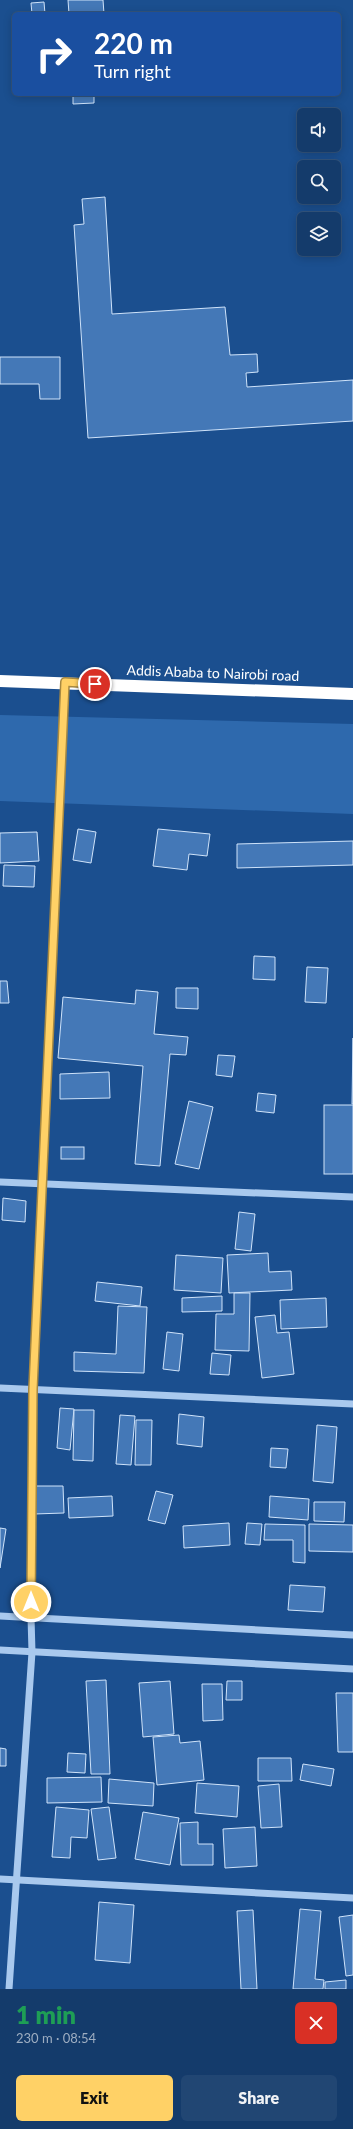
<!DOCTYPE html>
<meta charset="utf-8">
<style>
:root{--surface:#143b6b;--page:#214673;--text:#f1f3f6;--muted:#9dadc1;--line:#33557e;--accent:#ffd166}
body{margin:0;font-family:Lato,sans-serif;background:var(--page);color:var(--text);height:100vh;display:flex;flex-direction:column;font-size:15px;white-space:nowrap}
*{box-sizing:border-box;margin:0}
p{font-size:13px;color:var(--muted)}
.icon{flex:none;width:22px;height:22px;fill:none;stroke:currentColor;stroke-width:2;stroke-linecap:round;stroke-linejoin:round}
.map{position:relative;height:1989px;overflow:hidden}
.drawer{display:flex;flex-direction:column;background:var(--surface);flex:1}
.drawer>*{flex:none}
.hud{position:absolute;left:12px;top:12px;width:329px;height:84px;border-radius:6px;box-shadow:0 2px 10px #0003,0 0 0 1px var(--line);background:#1a4fa0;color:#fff;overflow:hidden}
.controls{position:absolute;left:297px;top:108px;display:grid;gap:8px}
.controls a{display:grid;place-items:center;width:44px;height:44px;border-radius:6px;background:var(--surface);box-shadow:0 2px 10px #0003,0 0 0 1px var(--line);font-size:20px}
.pin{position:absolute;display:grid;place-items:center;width:34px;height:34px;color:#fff;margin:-17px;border:2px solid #fff;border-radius:50%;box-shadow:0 1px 4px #0007}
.me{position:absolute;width:44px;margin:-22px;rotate:0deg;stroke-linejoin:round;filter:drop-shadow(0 0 3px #0008)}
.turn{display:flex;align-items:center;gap:14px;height:84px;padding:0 16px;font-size:18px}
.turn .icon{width:52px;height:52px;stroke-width:2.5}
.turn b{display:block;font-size:28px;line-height:34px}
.round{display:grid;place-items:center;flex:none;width:42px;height:42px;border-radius:6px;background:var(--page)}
.headline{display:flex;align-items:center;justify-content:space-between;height:68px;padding:0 16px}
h1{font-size:24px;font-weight:800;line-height:30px;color:#1e9e55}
.cta{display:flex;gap:8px;margin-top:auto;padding:8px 16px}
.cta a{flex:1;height:46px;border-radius:6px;background:var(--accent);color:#111;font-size:16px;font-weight:800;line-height:46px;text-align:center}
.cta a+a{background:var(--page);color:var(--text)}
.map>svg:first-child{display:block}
.green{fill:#2e69ad}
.building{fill:#4478b7;stroke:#cfe3fa}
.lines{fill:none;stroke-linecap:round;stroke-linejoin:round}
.minor{stroke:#a9c9ee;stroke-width:7}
.highway{stroke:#fff;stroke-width:12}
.route-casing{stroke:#a68842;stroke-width:10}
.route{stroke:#ffd166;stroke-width:7}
.labels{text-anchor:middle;stroke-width:3;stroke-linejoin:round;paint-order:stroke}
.street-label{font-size:14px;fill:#fff;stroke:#1b4f8f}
</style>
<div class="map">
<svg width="353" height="1989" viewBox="0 0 353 1989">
<rect width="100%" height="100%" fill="#1b4f8f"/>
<!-- green -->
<path class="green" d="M0 715 353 724V814L0 801Z"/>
<!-- building -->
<g class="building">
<path d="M68 0H103L104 14H69Z"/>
<path d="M44 2 45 14H32L31 3Z"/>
<path d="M73 94H94V103L73 104Z"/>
<path d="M105 197 112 314 225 307 230 355 257 354 258 372 246 373 247 387 353 380V421L88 438 74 225 84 224 82 199Z"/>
<path d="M0 357H60V399H40L39 384H0Z"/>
<path d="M78 829 96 832 91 863 73 860Z"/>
<path d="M158 829 210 834 207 856 189 854 187 870 153 866Z"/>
<path d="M37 832 39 861 0 863V833Z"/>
<path d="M353 841V865L237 868V844Z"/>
<path d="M4 865 35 866 34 887 3 886Z"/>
<path d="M254 956 275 957V980L253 979Z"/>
<path d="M307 967 328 968 326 1003 305 1002Z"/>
<path d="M0 981H7L9 1003H0Z"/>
<path d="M176 988H198V1009L176 1008Z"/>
<path d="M136 990 158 992 154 1034 188 1037 186 1055 170 1054 160 1166 135 1164 143 1066 58 1058 63 997 135 1004Z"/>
<path d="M353 1038V1104H352Z"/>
<path d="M218 1055 235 1056 232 1077 216 1075Z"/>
<path d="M109 1072 110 1098 60 1099V1074Z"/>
<path d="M258 1093 276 1095 274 1113 256 1111Z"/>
<path d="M189 1101 213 1107 199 1169 175 1164Z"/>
<rect x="324" y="1105" width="29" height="69"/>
<rect x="61" y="1147" width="23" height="12"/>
<path d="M3 1198 26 1201 25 1222 2 1220Z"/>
<path d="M239 1212 255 1214 251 1251 235 1249Z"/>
<path d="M268 1253 269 1272 291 1271 292 1290 229 1293 227 1255Z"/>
<path d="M176 1255 223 1258 221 1293 174 1290Z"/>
<path d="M97 1282 142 1287 140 1306 95 1301Z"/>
<path d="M234 1293H250L249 1351 215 1350 216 1314H234Z"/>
<path d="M222 1296V1311L182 1312V1298Z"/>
<path d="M326 1298 327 1327 281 1329 280 1300Z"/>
<path d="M118 1306 147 1307 144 1373 74 1371V1352L116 1354Z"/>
<path d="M275 1315 277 1333 289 1332 294 1374 262 1378 255 1317Z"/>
<path d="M167 1332 183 1334 179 1371 163 1369Z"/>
<path d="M212 1353 231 1355 229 1375 210 1374Z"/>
<path d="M60 1408 74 1409 70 1450 57 1448Z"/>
<path d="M74 1410H94L93 1461 73 1460Z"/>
<path d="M179 1414 204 1417 202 1447 177 1444Z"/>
<path d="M120 1415 135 1416 131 1465 116 1464Z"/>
<path d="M136 1420H152L151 1465H135Z"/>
<path d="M317 1425 337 1427 333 1483 313 1481Z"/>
<path d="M271 1448 288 1449 286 1468 270 1467Z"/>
<path d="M33 1486H63L64 1513 34 1514Z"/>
<path d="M156 1491 173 1495 165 1524 148 1520Z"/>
<path d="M112 1496 113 1516 69 1518 68 1498Z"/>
<path d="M270 1496 309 1499 308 1520 269 1517Z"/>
<path d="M314 1502H345L344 1522 314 1521Z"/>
<path d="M229 1523 230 1545 184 1548 183 1526Z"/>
<path d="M247 1523 262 1524 260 1545 245 1544Z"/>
<path d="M265 1524 305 1525V1563L293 1562V1540H264Z"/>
<path d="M309 1524 353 1525V1552L309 1551Z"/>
<path d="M0 1528 6 1529 0 1568Z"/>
<path d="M290 1585 325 1587 323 1612 288 1610Z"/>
<path d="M106 1680 110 1774H91L86 1681Z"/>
<path d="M170 1681 174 1734 143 1737 139 1683Z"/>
<path d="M227 1681H242V1700H226Z"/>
<path d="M202 1684H222L223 1720 203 1721Z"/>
<path d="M336 1693H353V1752H338Z"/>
<path d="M179 1735 180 1743 200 1741 204 1780 157 1785 153 1737Z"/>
<path d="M0 1748 6 1749V1766H0Z"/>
<path d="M68 1753 86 1754 85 1773 67 1772Z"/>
<path d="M258 1758H291L292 1781H258Z"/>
<path d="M303 1764 334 1769 331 1786 300 1780Z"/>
<path d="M101 1777 102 1802 47 1803V1778Z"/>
<path d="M109 1779 154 1783 153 1806 108 1803Z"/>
<path d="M197 1783 239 1786 237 1817 195 1813Z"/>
<path d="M279 1784 282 1827 261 1828 258 1786Z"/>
<path d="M56 1807 89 1810 87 1838 71 1837 70 1858 52 1857Z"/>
<path d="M109 1807 116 1858 98 1860 91 1809Z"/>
<path d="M143 1812 179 1818 170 1865 135 1859Z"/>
<path d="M198 1822V1844H213V1865H181L180 1823Z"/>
<path d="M255 1827 257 1866 225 1868 223 1829Z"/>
<path d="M99 1902 134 1905 130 1963 95 1960Z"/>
<path d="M300 1909 321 1911 315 1979 324 1980 323 1989H293Z"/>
<path d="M253 1910 257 1989H241L237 1911Z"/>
<path d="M353 1915V1975L346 1976 339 1917Z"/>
<path d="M346 1980V1989H325V1982Z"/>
</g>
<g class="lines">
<!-- minor -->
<g class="minor">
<path d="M0 1182 353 1197"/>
<path d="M0 1388 353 1404"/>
<path d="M0 1616 353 1635"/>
<path d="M0 1650 353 1669"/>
<path d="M0 1879 353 1898"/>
<path d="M9 1989 32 1652 31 1617 33 1389 65 682"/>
</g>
<!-- highway -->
<path class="highway" d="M0 681 353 694"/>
</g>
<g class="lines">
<!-- route casing -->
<g class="route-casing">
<path id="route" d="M31 1602 33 1389 65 682 95 684"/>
</g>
<!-- route -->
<use href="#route" class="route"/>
</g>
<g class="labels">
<!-- street labels -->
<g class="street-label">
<text transform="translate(213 673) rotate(2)" y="5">Addis Ababa to Nairobi road</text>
</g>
</g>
</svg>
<div class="controls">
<a><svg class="icon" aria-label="sound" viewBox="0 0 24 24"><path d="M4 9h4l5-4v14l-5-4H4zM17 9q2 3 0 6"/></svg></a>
<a><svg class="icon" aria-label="search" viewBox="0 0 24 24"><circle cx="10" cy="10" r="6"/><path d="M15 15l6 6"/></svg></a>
<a><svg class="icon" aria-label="layers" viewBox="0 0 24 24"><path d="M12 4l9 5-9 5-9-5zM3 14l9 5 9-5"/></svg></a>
</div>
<div class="pin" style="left:95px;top:684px;background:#d93025"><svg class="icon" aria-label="arrive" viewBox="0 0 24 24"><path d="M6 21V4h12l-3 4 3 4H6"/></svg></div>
<svg class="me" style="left:31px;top:1602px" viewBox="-20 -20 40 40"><circle r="17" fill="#ffd166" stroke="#fff" stroke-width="3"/><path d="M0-11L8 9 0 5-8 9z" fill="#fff"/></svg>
<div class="hud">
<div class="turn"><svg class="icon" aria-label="right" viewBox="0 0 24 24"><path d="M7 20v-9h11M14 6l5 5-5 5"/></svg><div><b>220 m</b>Turn right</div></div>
</div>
</div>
<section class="drawer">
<div class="headline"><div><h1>1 min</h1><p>230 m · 08:54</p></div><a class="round" style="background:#d93025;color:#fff"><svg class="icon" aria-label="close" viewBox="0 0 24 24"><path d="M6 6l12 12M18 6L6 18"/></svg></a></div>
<div class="cta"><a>Exit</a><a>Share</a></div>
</section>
